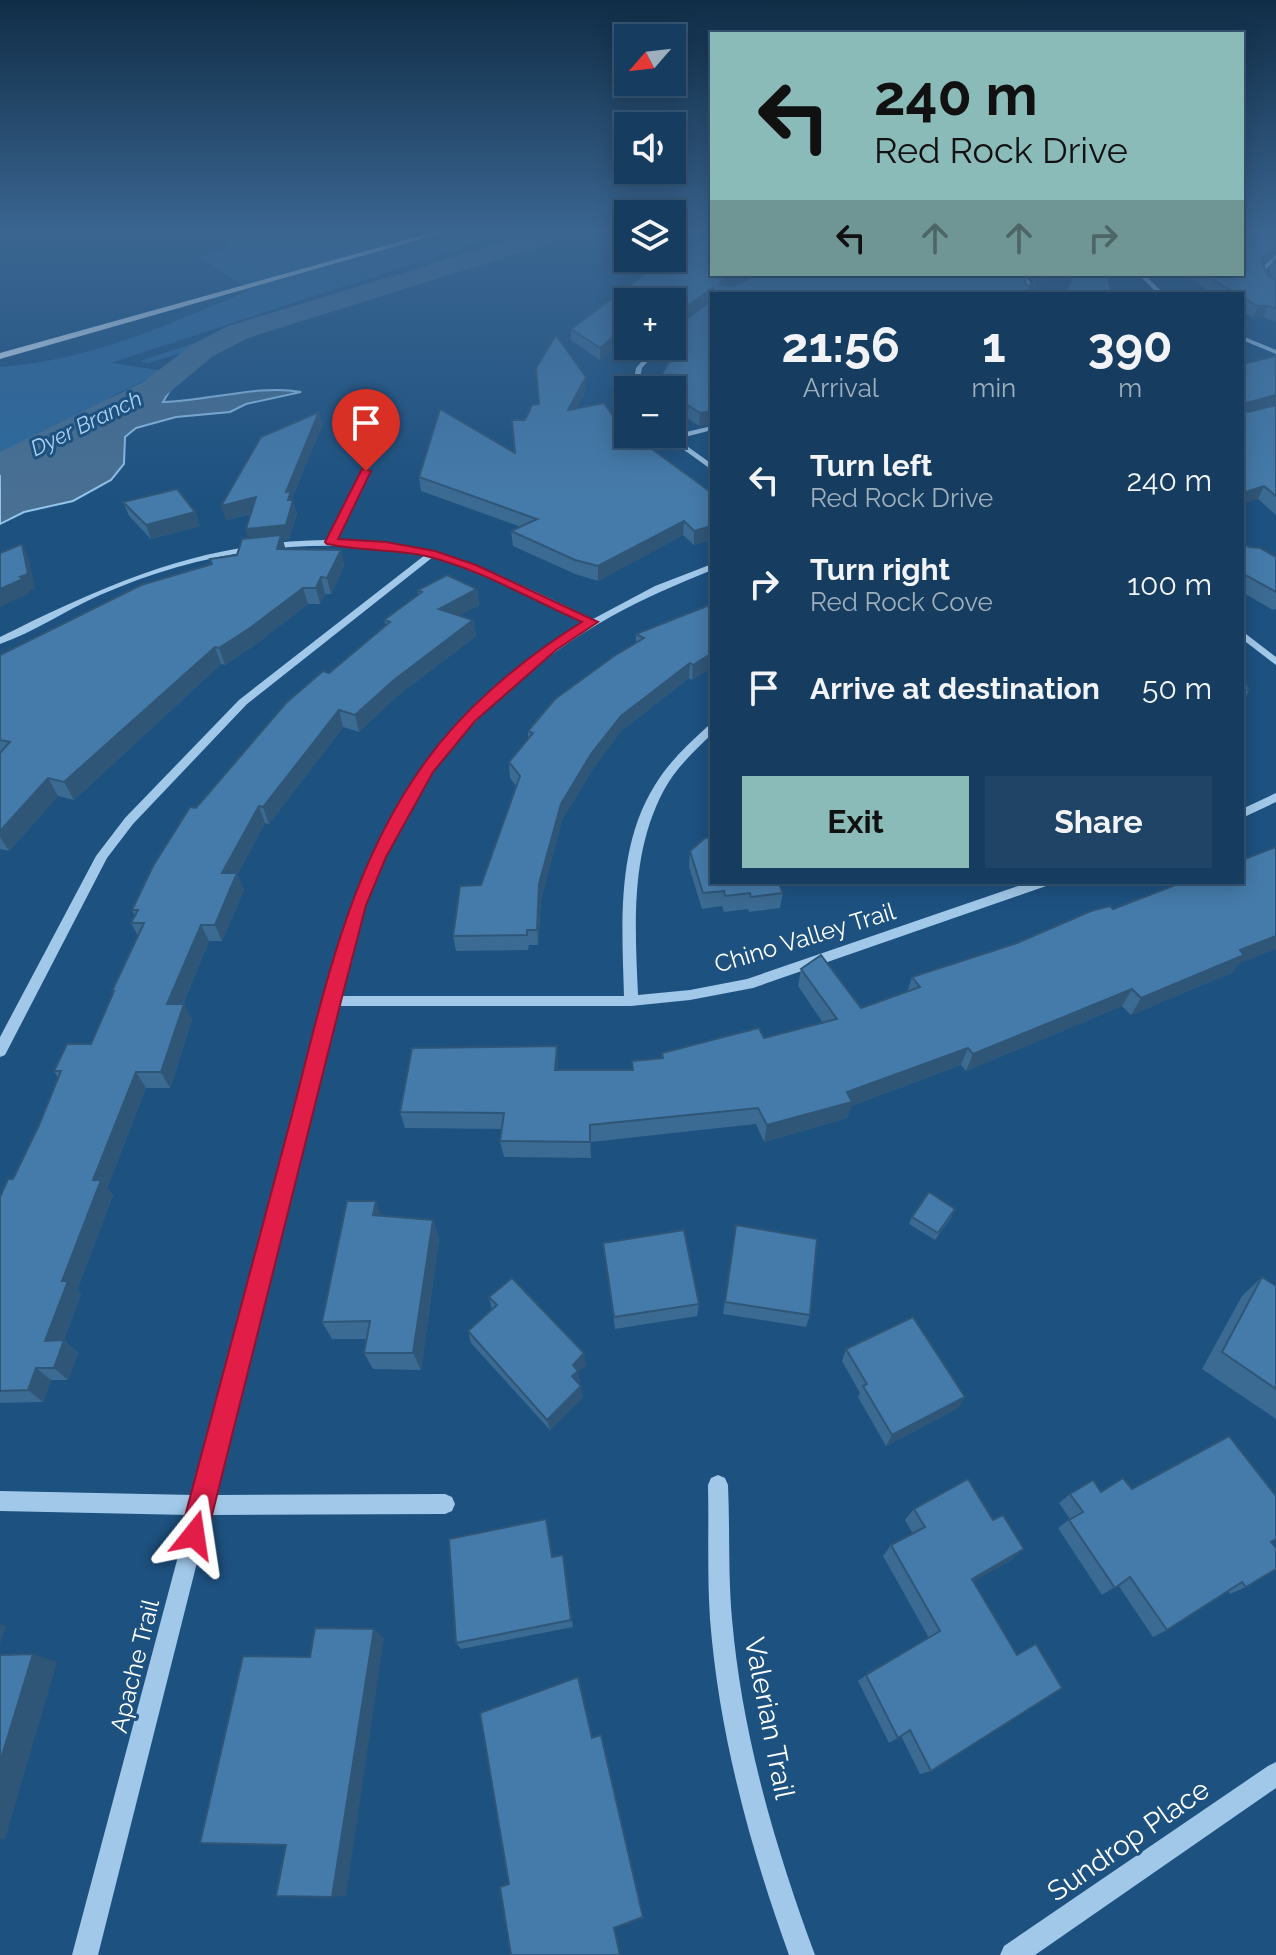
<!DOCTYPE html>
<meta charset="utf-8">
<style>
:root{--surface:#163d60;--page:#1f4466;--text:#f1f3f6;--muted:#9eaebd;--line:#355675;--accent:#8bbbb9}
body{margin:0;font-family:Raleway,sans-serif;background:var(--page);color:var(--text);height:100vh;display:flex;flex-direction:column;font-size:30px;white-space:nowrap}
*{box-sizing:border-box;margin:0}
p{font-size:26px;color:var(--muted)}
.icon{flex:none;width:44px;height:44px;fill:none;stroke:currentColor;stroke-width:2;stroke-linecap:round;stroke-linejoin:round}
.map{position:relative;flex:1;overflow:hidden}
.details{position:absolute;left:710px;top:292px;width:534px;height:592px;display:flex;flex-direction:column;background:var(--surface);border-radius:0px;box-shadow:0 4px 20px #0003,0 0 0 2px var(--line)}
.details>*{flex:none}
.banner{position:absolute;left:710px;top:32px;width:534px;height:244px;border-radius:0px;box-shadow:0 4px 20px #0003,0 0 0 2px var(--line);background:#8bbbb9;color:#111;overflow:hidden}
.needle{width:52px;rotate:242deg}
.fabs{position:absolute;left:614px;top:24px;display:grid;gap:16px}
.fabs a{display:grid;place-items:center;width:72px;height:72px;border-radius:0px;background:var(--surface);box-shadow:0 4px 20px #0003,0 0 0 2px var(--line);font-size:40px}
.pin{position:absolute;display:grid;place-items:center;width:68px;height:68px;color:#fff;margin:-82px -34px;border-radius:50% 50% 50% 0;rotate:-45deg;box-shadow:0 0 8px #0007}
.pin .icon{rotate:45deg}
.me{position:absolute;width:88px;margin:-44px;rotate:15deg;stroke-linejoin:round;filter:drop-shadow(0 0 6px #0008)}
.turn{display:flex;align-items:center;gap:28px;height:168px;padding:0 32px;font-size:36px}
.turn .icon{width:104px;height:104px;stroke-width:2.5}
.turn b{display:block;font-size:56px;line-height:68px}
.lanes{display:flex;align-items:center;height:76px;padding:0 32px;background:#0003;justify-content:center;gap:40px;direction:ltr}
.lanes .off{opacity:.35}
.eta{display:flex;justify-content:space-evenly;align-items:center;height:136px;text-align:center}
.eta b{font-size:48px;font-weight:700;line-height:56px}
.cta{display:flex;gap:16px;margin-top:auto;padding:16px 32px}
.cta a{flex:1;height:92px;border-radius:0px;background:var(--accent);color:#111;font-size:32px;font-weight:700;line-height:92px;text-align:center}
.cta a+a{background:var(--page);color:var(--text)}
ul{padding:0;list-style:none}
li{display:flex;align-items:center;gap:24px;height:104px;padding:0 32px}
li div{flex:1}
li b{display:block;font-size:30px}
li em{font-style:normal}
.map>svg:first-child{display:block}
.green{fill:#2c699d}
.water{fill:#497093;stroke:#94c4eb;stroke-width:2}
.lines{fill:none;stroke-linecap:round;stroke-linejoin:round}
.river{fill:#497093;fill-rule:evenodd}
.minor{fill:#a1c8e9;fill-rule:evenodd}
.major{fill:#e4f0fe;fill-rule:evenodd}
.wall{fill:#3b6a92}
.shaded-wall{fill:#305677}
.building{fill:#457baa;stroke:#305677;stroke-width:2}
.route{fill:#e11d48;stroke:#92132f;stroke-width:2}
.labels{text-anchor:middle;stroke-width:6;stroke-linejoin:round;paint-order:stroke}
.far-water-label{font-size:22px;font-style:italic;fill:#acd2f1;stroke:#1d5180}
.street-label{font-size:24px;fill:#fff;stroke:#1d5180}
.near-street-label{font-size:28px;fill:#fff;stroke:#1d5180}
</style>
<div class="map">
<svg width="1276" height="1955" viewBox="0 0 1276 1955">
<rect width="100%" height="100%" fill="#1d5180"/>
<!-- green -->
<g class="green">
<path d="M176 229H260L274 240 380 229H518L111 363 165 371 116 394 0 465V367C89 361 169 324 250 290L200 258 228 248 223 233H178Z"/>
<path d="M537 229H580L487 256 496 262 467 268 148 363 140 361Z"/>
</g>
<!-- water -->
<path class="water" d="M203 350 196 360 182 370 163 402C207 401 260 384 301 392L246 404 230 412 176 417 136 428 125 437 124 464 111 480 73 501 24 512 0 524V462L30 450 47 438 68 431 155 380 189 355Z"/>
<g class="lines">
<!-- river -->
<path class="river" d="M548 229H582L579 234 248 338 213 356 165 396 12 472 0 475V452L143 382 193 344 228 326Z"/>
<!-- minor -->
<g class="minor">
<path d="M1276 255V260L1266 269 1270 281 1276 286V291L1265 283 1260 269Z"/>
<path d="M1016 274H1022L1030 282 1031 294H1025L1024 282Z"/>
<path d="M1138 274H1144L1164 294H1158Z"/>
<path d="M1242 336 1276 350V354L1242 340Z"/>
<path d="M655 346H661L642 368 638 390H632L636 368Z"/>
<path d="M712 426V430L677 439 712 464V470L662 434 673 435Z"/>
<path d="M366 469 370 471 337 540C433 539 508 579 593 619L655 586 712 564V570C678 584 644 598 612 616 509 673 422 763 377 873 361 912 351 954 341 996H624C622 926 616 847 655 785 669 762 688 744 708 726L712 725V734C694 751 676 768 664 790 630 853 635 926 638 995L690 990 747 979 1030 882H1050L1049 885 753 988 690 1000 631 1006H338L214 1495 445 1494 452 1497 455 1504 452 1511 445 1514 209 1515 98 1955H72L189 1515 0 1511V1491L194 1495 340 946C380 806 462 700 586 623L488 577 433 557 247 704 133 824 107 858 5 1055 0 1057V1037L96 856 125 818 239 700 425 555C314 534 202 550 100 595 66 610 34 632 0 644V637C108 583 204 541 328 540L362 471Z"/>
<path d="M1242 631 1276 657V665L1242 639Z"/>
<path d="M1276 793V802L1242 818V809Z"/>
<path d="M718 1475 725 1478 728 1485C730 1530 728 1574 732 1619 742 1734 775 1847 815 1955H789C750 1847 719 1734 710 1619 707 1574 709 1530 708 1485L711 1478Z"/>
<path d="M1276 1762V1788L1035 1955H1000L1004 1946 1268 1766Z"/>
</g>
<!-- major -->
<path class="major" d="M445 229H456L0 359V353Z"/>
</g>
<!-- wall -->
<g class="wall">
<path d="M273 229H360L359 231 274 234Z"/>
<path d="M1276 229V252L1263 263 1267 275 1275 280 1269 270 1274 259 1276 257V322L1263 317 1253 318 1242 311V294H1214L1182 274H1242Z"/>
<path d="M712 235V274H1024L1026 285 1032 286 1030 294H712V299L673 328 712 300V435L710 434 711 424 699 426 672 408V390H656V384L679 346 672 345V302H628V340H624L600 360 571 340V329L645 274Z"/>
<path d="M1026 274H1050L1034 292 1032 280Z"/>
<path d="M1276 356V515L1258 499Z"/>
<path d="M586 377V390L576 409 628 437 712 493V540L694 545 683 535 598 581 575 574 513 546 511 531 521 527 421 491 419 477 515 452 539 404Z"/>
<path d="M322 425 292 498 297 514 289 539 283 540 285 549 341 550 344 566 331 594H325L320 604H308L256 644 225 665 221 664 74 800 58 796 9 851 0 849V655L237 555 249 539 246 529 251 514 226 520Z"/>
<path d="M123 502 195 512 200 526 151 539 129 516Z"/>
<path d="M1242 543 1276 557V609L1273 610 1242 592Z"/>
<path d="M477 589 479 605 459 615 473 620 476 636 397 696 359 732 343 727 269 824 265 823 237 875 244 890 222 941H209L183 1004 192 1020 170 1088H146L107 1188 113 1195 77 1290 81 1294 64 1340 78 1353 68 1380H51L43 1402 0 1403V1197L13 1179 39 1125 58 1078 54 1071 91 1044 113 994 112 991 138 936 131 923 135 916 132 910 196 808 329 673 386 625 384 620 418 595V590Z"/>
<path d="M712 604V667L692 680 689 678 621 731 592 770 562 820 541 899 538 945H529L528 950 456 951 453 936 481 885 516 786 510 778 509 762 528 739V731L636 643V634Z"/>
<path d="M1242 676 1249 690 1242 704Z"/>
<path d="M690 851 783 893 780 908 749 912 748 909 724 912 722 906 702 909 689 867Z"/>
<path d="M1113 909 1238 964 1233 972 1131 1015 1122 1006 966 1071 961 1065 851 1106 847 1118 764 1142 756 1124 591 1142V1158L504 1157 500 1141 502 1129 405 1128 400 1112 558 1063V1070H632V1061L662 1058V1053L764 1038 823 1023 798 986 801 969 861 1008 907 992 912 977 1017 943Z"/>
<path d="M381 1215 433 1220 439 1239 421 1370 373 1369 364 1353 367 1339H332L322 1322Z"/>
<path d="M952 1216 935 1240 909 1224 912 1217Z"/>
<path d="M736 1225 810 1315 806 1327 723 1314Z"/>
<path d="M603 1243 699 1304 697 1316 615 1329Z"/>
<path d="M1262 1277 1276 1286V1419L1202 1369 1242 1296Z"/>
<path d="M489 1297 586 1365 578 1372 580 1382 578 1383 583 1397 550 1430 471 1343 468 1331 492 1310Z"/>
<path d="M846 1349 958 1408 886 1446 858 1397 860 1393 842 1361Z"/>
<path d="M1132 1489 1271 1542 1246 1587 1230 1594 1228 1591 1167 1630 1153 1637 1118 1585 1102 1595 1058 1528 1070 1519 1059 1503 1070 1494Z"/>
<path d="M914 1509 993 1520 1024 1549 1011 1560 973 1581 931 1771 920 1774 901 1736 889 1743 858 1681 866 1675 929 1638 883 1556 891 1545 913 1534 905 1520Z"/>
<path d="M548 1528 552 1557 563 1555 573 1627 461 1649 456 1643Z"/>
</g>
<!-- shaded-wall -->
<g class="shaded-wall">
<path d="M1276 245V252L1257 268 1261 258Z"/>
<path d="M736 274H759L720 294 721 280Z"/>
<path d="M1043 274H1050L1034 292 1036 281Z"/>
<path d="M713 288 712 299 672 328V317Z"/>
<path d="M1258 306H1268L1263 317 1253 318Z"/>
<path d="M624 328V340L600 360V348Z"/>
<path d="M586 377V390L569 423 568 410Z"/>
<path d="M1276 395V404L1242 415 1246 403Z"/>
<path d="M712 411V422L711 421V424L699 426 700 413Z"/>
<path d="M319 412 322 425 292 498 297 514 289 539 283 540 286 551 250 544 246 529 286 492Z"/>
<path d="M1264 486 1258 499 1242 504V493Z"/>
<path d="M256 497 260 511 226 520 221 506Z"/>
<path d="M195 512 200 526 151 539 146 525Z"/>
<path d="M684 521 683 535 598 581V566Z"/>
<path d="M712 526V540L694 545V531Z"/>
<path d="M22 544 29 559 35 588 29 591 30 593 0 607V589Z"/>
<path d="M341 550 344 566 331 594 327 578Z"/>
<path d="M321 577 325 594 320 604 316 588Z"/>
<path d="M303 588 308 604 256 644 225 665 219 648Z"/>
<path d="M477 589 479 605 442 625 439 609Z"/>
<path d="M473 620 476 636 397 696 359 732 355 715 394 680Z"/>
<path d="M215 647 221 664 74 800 64 782Z"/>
<path d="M712 653V667L692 680 693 665Z"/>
<path d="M690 663 689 678 621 731 592 770 562 820 541 899 538 945 537 930 539 884 561 804 591 754 621 716Z"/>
<path d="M339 710 343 727 269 824 263 807Z"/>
<path d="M48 778 58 796 9 851 0 837V831Z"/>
<path d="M259 806 265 823 237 875 244 890 222 941 215 925 222 873Z"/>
<path d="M201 925 209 941 176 1020 167 1004Z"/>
<path d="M1276 936V949L1238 964 1233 972 1131 1015 1141 998 1240 950Z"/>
<path d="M1132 989 1122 1006 966 1071 973 1054Z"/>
<path d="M184 1004 192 1020 170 1088 161 1072Z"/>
<path d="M557 1046 558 1063 557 1086 555 1070Z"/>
<path d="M968 1048 961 1065 851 1106 847 1118 764 1142 767 1125 847 1092Z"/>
<path d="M136 1072 146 1088 107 1188 113 1195 77 1290 81 1294 63 1343 64 1340 78 1353 68 1380 54 1368 45 1341 62 1281 93 1180Z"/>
<path d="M590 1125 591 1142V1158L590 1142Z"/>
<path d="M376 1201 383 1221 373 1215Z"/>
<path d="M433 1220 439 1239 421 1370 413 1353Z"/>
<path d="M584 1353 586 1365 578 1372 580 1382 574 1388 572 1376 573 1365Z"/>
<path d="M36 1368 51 1380 43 1402 28 1390Z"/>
<path d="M581 1386 583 1397 550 1430 547 1420Z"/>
<path d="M965 1397 958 1408 886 1446 892 1435Z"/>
<path d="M1024 1549 1011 1560 961 1589 972 1579Z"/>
<path d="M0 1624 6 1626 0 1644Z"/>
<path d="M374 1629 384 1638 346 1896 332 1897Z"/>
<path d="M33 1654 57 1662 5 1839H0V1762Z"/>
</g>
<!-- building -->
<g class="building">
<path d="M1242 229H1276V245L1261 258 1267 275 1276 280V309L1268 306H1258L1242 297V294H1237L1203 274H1242Z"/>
<path d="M712 235V274H736L721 280 720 285 732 286 759 274H1024L1026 285 1032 286 1024 294H714L713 288 672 317V302H628V328H624L600 348 571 329 645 274Z"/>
<path d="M1035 274H1043L1036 281Z"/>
<path d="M1073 274H1107L1112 294H1066Z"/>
<path d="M1117 291 1129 294H1114Z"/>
<path d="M712 300V411L700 413 672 395V390H664L656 384 685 335 672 334V328H674Z"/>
<path d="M556 335 586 377 568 410 604 403 628 437 634 436 712 493 710 495 712 496V526L694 531 684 521 598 566 575 560 511 531 537 519 419 477 440 409 515 453 512 420H525L532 405 539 404 536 368Z"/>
<path d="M1276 356V395L1246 403 1244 409 1248 412 1276 405V496L1264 486 1242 493V364Z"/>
<path d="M319 412 286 492 291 491 288 500H293L286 525 246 529 256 497 221 506 261 437Z"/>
<path d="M177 489 195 512 146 525 123 502Z"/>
<path d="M281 535 277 549 341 550 327 578 321 577 316 588H303L250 628 219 648 215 647 64 782 48 778 0 831V753L10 742 0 740V655L141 585 212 564 210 559 237 555 242 539Z"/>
<path d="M1242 543 1249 547 1260 548 1276 557V592L1242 573Z"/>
<path d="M22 544 28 574 20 577 23 579 0 589V553Z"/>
<path d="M447 575 477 589 439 609 473 620 394 680 355 715 339 710 263 807 259 806 222 873H237L215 925H201L167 1004H184L161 1072H136L93 1180H101L62 1281H68L45 1341 64 1340 54 1368H36L28 1390 0 1391V1197L8 1179H13L39 1125 61 1071H54L67 1044H91L114 991H112L144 923H131L138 910H132L153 866 190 807 196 808 286 703 323 671 329 673 390 622 384 620 422 592 418 590Z"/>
<path d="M712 604V653L693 665 690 663 621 716 591 754 561 804 539 884 537 930H527V935L453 936 460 886 481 885 520 776 509 762 533 733 528 731 555 699 614 656 644 638 636 634Z"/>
<path d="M1242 676 1249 690H1242Z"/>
<path d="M712 837V882H778L783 893 751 897 750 893 725 896 724 891 703 893 690 851 705 838Z"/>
<path d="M1276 847V936L1240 950 1244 955 1141 998 1132 989 973 1054 968 1048 847 1092 852 1102 767 1125 758 1108 590 1125V1142L500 1141 504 1113 400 1112 412 1048 557 1046 555 1070H633L632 1061 663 1058 662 1053 731 1035 759 1028 764 1038 837 1019 801 969 821 955 861 1008 920 987 912 977 1017 943 1091 911 1110 906 1113 909 1183 882H1242V860Z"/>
<path d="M929 1192 955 1209 938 1233 912 1217Z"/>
<path d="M347 1201H376L373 1215 433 1220 413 1353H364L370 1321 322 1322Z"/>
<path d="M736 1225 817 1239 810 1315 725 1302Z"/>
<path d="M684 1230 699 1304 614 1317 603 1243Z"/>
<path d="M1262 1277 1276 1286V1389L1222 1352Z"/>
<path d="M512 1278 584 1353 573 1365 578 1371 572 1376 581 1386 547 1420 468 1331 497 1305 489 1297Z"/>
<path d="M913 1317 965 1397 892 1435 863 1386 867 1384 846 1349Z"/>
<path d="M1229 1436 1276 1496V1539L1271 1542 1276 1548V1569L1246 1587 1242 1582 1167 1630 1130 1577 1115 1588 1069 1520 1083 1512 1070 1494 1093 1480 1101 1492 1123 1478 1132 1489Z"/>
<path d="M968 1479 993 1520 1003 1515 1024 1549 972 1579 1017 1655 1036 1644 1062 1688 931 1771 910 1730 898 1738 866 1675 940 1631 891 1545 925 1527 914 1509Z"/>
<path d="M546 1519 552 1557 563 1555 571 1620 456 1643 449 1539Z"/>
<path d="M315 1628 374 1629 332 1897 276 1896 286 1845 200 1843 243 1656 310 1657Z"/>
<path d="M33 1654 0 1762V1655Z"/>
<path d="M578 1677 592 1738 601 1735 643 1917 614 1928 620 1955H511L500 1887 509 1884 480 1713Z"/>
</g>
<!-- sky -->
<linearGradient id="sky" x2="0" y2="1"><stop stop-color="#102d46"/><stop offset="0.46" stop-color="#3a6591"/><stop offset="1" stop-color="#3a6591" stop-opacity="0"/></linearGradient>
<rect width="1276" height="502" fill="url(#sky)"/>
<!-- route -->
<path class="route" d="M362 469 371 471 338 539 386 542 435 551 476 565 598 622 556 650 475 721 433 772 386 857 366 905 341 1001 207 1535 203 1544 194 1548 184 1544 180 1535C216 1400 252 1265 288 1130 321 1006 345 876 421 768 461 710 522 659 582 622 532 600 480 569 426 556 393 549 360 551 327 544L325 542Z"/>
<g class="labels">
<!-- far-water labels -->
<g class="far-water-label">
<text transform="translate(86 423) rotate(-26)" y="8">Dyer Branch</text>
</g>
<!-- street labels -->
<g class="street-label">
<text transform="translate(805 938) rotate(-17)" y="8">Chino Valley Trail</text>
<text transform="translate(135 1666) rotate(-76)" y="8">Apache Trail</text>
</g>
<!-- near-street labels -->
<g class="near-street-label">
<text transform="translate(770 1718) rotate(79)" y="10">Valerian Trail</text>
<text transform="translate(1128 1840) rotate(-35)" y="10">Sundrop Place</text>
</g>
</g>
</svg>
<div class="fabs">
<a><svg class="needle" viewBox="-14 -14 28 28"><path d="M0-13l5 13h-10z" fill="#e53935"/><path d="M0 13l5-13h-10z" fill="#9eaebd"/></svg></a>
<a><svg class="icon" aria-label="sound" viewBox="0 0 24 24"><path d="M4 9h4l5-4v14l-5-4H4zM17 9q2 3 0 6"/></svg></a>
<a><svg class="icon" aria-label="layers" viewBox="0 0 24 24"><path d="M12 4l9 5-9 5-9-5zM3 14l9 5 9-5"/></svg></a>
<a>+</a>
<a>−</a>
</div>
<div class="pin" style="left:366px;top:471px;background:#d93025"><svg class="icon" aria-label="arrive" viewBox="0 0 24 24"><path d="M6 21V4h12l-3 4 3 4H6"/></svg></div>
<svg class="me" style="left:194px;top:1535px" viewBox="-20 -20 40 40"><path d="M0-17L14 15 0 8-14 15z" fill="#e11d48" stroke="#fff" stroke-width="4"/></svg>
<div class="banner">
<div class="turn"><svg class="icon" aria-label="left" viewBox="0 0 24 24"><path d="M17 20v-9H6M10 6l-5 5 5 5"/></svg><div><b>240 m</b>Red Rock Drive</div></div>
<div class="lanes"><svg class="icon" aria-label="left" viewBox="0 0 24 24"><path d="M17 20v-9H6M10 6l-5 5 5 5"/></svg><svg class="icon off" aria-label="ahead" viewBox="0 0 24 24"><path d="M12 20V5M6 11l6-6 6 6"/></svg><svg class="icon off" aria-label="ahead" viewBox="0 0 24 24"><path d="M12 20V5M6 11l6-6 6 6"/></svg><svg class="icon off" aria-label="right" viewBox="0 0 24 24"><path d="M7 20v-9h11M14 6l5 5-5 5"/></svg></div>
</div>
<section class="details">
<div class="eta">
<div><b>21:56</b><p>Arrival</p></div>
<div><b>1</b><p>min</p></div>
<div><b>390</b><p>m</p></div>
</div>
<ul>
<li><svg class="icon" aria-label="left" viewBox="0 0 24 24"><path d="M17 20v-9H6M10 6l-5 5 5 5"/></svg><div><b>Turn left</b><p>Red Rock Drive</p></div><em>240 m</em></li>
<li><svg class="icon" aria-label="right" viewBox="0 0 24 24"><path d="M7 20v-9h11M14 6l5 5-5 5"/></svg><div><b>Turn right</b><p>Red Rock Cove</p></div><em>100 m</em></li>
<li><svg class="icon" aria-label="arrive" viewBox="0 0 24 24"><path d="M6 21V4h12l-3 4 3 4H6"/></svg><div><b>Arrive at destination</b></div><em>50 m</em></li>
</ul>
<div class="cta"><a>Exit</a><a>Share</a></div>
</section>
</div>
